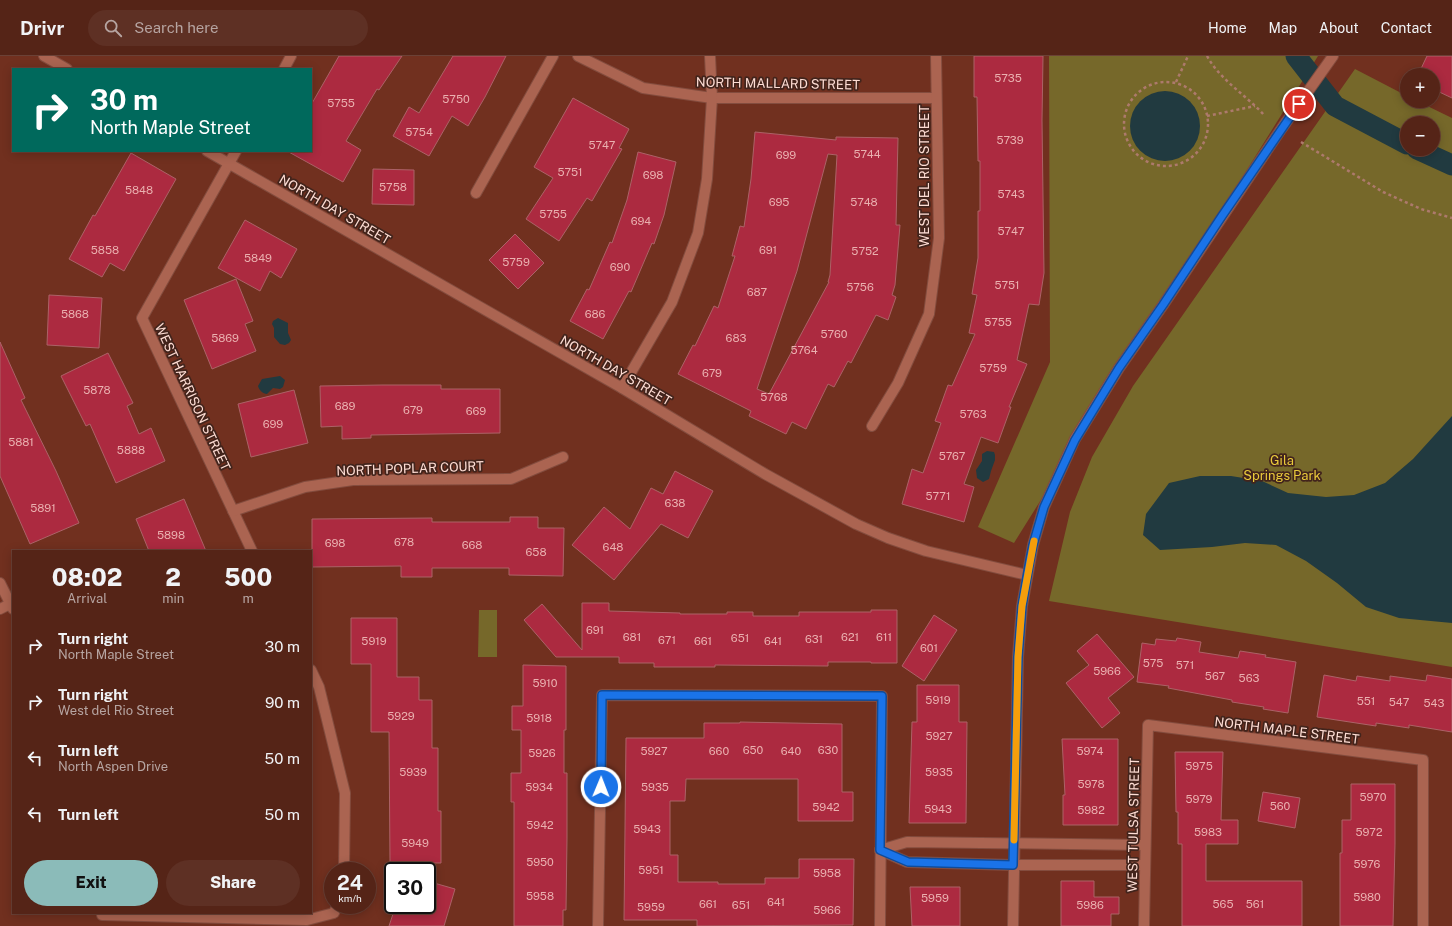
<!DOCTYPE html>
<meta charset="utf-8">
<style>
:root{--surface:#552417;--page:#5e3024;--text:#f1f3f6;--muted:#b6a4a1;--line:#6b4136;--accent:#8bbbb9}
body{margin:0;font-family:"Public Sans",sans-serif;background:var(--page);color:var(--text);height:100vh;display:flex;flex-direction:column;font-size:15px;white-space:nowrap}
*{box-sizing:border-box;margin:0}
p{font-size:13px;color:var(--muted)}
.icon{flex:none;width:22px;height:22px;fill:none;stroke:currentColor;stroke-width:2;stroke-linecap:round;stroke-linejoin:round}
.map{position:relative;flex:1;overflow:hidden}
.side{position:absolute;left:12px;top:494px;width:300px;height:364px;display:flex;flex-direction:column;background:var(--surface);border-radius:0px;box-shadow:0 2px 10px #0003,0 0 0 1px var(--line)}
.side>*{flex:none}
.top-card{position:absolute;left:12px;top:12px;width:300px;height:84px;border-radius:0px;box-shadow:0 2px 10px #0003,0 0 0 1px var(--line);background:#00695c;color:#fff;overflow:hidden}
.controls{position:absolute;left:1400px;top:12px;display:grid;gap:8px}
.controls a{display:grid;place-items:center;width:40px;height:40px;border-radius:50%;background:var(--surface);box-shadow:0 2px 10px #0003,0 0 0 1px var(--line);font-size:20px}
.speed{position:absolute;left:324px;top:806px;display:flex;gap:8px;font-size:20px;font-weight:700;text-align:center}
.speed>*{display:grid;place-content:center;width:52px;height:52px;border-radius:50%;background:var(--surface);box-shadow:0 2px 10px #0003,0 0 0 1px var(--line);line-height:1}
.speed small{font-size:10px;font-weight:400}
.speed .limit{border:2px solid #111;border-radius:6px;background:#fff;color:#111}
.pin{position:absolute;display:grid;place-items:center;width:34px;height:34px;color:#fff;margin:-17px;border:2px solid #fff;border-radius:50%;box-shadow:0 1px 4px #0007}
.me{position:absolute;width:44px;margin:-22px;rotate:1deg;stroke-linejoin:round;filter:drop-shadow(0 0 3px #0008)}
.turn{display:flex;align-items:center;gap:14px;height:84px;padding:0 12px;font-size:18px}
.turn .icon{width:52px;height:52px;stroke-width:2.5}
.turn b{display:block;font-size:28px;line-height:34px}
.eta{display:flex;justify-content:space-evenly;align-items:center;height:68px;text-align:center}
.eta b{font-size:24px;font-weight:800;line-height:28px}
.primary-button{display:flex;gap:8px;margin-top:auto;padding:8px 12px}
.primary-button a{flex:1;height:46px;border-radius:24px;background:var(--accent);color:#111;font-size:16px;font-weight:800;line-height:46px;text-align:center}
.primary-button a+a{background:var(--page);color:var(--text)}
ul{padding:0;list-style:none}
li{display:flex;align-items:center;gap:12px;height:56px;padding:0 12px}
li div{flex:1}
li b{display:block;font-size:15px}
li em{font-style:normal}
header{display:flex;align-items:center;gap:24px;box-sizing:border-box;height:56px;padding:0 20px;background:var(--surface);border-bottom:1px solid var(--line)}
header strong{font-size:19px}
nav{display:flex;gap:22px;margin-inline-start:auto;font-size:14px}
.search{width:280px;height:36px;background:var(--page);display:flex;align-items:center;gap:10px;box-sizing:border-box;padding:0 14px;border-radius:22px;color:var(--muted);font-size:15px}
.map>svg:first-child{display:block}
.green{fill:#76682a;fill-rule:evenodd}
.water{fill:#213a40}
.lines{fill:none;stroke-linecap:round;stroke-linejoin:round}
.canal{stroke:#213a40;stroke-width:21}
.building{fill:#ac2a40;stroke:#ac6267;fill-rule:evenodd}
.street-casing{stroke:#834c3e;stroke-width:12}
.secondary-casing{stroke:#834c3e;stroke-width:12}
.path{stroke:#ad7a6c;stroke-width:2.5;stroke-dasharray:3 3;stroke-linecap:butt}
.street{stroke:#ab6451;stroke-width:10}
.secondary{stroke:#ab6451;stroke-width:10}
.route-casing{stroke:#114b97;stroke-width:10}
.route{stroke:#1a73e8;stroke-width:7}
.slow{stroke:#f59e0b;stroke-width:7}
.labels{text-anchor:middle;stroke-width:3.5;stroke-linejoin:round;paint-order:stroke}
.number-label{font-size:11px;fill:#eab0af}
.street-label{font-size:13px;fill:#feddd4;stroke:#42241c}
.park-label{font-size:13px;fill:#e9ca3b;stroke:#42241c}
</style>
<header>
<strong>Drivr</strong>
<div class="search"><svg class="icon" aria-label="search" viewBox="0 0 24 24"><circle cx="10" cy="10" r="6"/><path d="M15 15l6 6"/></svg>Search here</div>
<nav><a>Home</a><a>Map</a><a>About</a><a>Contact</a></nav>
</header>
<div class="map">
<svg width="1452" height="870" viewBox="0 0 1452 870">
<rect width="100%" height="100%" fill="#71301f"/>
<!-- green -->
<g class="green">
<path d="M1049 0H1318L1014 487 978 471 1050 306Z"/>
<path d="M1355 13 1407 40V45H1417L1452 62V611L1049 545 1070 456 1092 401 1133 330ZM1407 67H1433V93H1407Z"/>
<path d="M479 554H497V601H478Z"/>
</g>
<!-- water -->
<g class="water">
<circle cx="1165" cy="70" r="35"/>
<path d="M278 262 288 267V277L291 284 289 287 285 289 280 288 274 281V272L272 268 273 265Z"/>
<path d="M280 320 285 324 283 331 280 333 273 332 267 338C263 338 259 334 258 330L262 323Z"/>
<path d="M1452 360V567L1399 562 1366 551 1337 527 1306 505 1276 489 1245 487 1212 491 1160 494 1143 479 1146 458 1169 427 1200 420H1231L1262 425 1288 437 1326 441 1354 439 1385 427 1413 403Z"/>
<path d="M987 395 994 396 995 399V404L991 415 989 423 983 426 977 422 976 414 982 405V398Z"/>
</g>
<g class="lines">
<!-- canal -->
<g class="canal">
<path d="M1296 0 1335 50 1407 88"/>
<path d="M1417 93 1452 109"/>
</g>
</g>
<!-- building -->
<g class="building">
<path d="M339 0H402L379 34 377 33 346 85 361 94 343 126 287 95H311V49Z"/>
<path d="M453 0H506L485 41 468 70 452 60 429 100 393 80 409 51 419 57Z"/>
<path d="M974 0H1043L1042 64 1044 217 1039 249 1029 248 1017 304 1027 308 1009 351H1011L998 387 981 381 964 428 974 431 964 466 902 448 912 413 923 417 941 367 935 365 948 329 952 330 975 278 969 277 977 239 972 238 978 202V155H980V105H978L977 41H974Z"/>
<path d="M1427 0H1452V42L1433 33V19H1418Z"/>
<path d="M573 42 629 73 619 92 622 93 592 145 587 142 559 185 526 163 553 122 534 111Z"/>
<path d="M755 76 836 84V81L898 82 896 169H900L895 229 892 239 896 241 888 264 876 259 851 307 848 305 834 331 828 328 806 373 792 366 786 378 749 360 751 355 678 318 693 289 695 290 714 250 718 252 735 200H732L740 170 744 171 751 123ZM828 98 837 99 830 219 828 226H829L769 338 757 333 797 215Z"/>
<path d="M638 96 676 106 664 159 654 188 652 187 631 236 629 235 603 283 570 265 587 233 589 234 610 186 612 187 627 144Z"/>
<path d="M131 97 176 123 124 215 110 207 102 221 69 203 93 159 95 160Z"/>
<path d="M373 113 414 114V149L372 148Z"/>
<path d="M245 164 297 193 281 222 270 215 260 235 218 212Z"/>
<path d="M515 178 544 207 518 233 489 204Z"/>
<path d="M236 223 253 265 245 268 256 295 212 313 184 244Z"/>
<path d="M49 239 102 242 99 292 47 289Z"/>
<path d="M0 286 25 342 21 344 56 415 79 467 30 488 0 420Z"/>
<path d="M108 297 133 347 127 350 139 378 151 372 165 405 116 427 90 368 86 370 61 320Z"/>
<path d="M382 329H441V333H500V377L371 379V382L342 383V370L321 371 320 330Z"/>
<path d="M294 334 308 387 251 401 238 348Z"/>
<path d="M675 415 713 435 688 482 661 468 614 524 572 489 604 451 630 473 651 432 663 438Z"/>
<path d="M184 443 206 495H149L136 463Z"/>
<path d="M510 461H538V472H564L563 520 509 519V512H432V521H401V510L312 511V463L432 462V466H510Z"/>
<path d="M582 547H609V555L680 557V558H727V556H753V560H799V556H871V554H897V607H871V606H828V610L715 609V611H654V607H619V601H556L524 564 542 548 582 594Z"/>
<path d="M934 559 957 574 924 625 902 610Z"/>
<path d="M351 562H397V621H419V644H432V692H438V755H441V807H390L389 676H371V608H351Z"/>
<path d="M1097 578 1134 621 1108 642 1120 657 1102 672 1066 627 1089 609 1077 595Z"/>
<path d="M1177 582 1201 586 1199 596 1238 602 1240 595 1266 599 1265 601 1296 606 1288 657 1263 653 1264 651 1232 646V644L1168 632 1169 630 1137 626 1142 587 1155 589 1156 583 1176 585Z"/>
<path d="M523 609 566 610V674H564V717H567V782L566 854H563V870H514V746H511V717H521V674H512V650H523Z"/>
<path d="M1324 619 1356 625 1357 620 1390 625V620L1426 625 1427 619 1452 623V676L1409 669V672L1376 667V670L1317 661Z"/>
<path d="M917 629H959V666H967L966 767H909L912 666H917Z"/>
<path d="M740 666 842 668V736H853V765H798V723H686L685 745H670V799H678V826H718V828H765V822H799V803H854L853 869 697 870V864H624L626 682H704V667H740Z"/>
<path d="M1062 683H1118V769H1063V739H1065Z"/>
<path d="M1175 696H1223L1221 764H1238V788H1206V825H1302V870H1182V788H1178V756H1176Z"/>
<path d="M1351 728H1395V788L1393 870H1340V797H1342V764H1351Z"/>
<path d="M1263 736 1300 742 1295 772 1258 765Z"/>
<path d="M427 825 455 833 444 870H389L396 849H427Z"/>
<path d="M1061 825H1094V841H1119V858H1111V870H1061Z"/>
<path d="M910 831H960V870H912Z"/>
</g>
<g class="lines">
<!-- street casing -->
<g class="street-casing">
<g id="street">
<path d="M578 0 643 32 712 42H936"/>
<path d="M284 13 291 0"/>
<path d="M236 95 142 262 252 495"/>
<path d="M476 137 553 0"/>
<path d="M622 332 672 246 698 177 707 123 712 42 710 0"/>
<path d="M872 370 898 327 929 258 939 182 936 0"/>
<path d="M233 455 305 431 353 424 511 423 563 401"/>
<path d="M0 527 13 553"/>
<path d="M0 553 10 548"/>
<path d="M311 614 319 631 345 737 344 815"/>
<path d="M880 794 907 806 1013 809H1145"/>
<path d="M880 794 907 786 1145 789"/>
<path d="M102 857V859L307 864 334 857 337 849"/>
<path d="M598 870 602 639 882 640 880 870"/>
<path d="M1144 870 1148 669 1423 704V870"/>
</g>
</g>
<!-- secondary casing -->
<g class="secondary-casing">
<g id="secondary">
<path d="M44 0 67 13"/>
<path d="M207 95 622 332 765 418 856 468 888 482 926 495 1027 519"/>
<path d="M1013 870 1018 601 1022 550 1033 489 1044 451 1075 383 1119 312 1163 249 1282 72 1333 0"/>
</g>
</g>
<!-- path -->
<g class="path">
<path d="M1207 0C1220 24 1246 39 1264 59"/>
<circle cx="1166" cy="68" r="42"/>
<path d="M1176 26 1188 0"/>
<path d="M1207 60 1255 50"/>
<path d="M1301 86 1383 136 1421 153 1452 162"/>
</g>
<!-- street -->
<use href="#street" class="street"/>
<!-- secondary -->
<use href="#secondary" class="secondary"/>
</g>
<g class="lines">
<!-- route casing -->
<g class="route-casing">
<path id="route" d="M601 731 602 639 882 640 880 794 908 806 1013 809 1018 601 1022 550 1030 504 1033 489 1044 451 1075 384 1119 312 1163 249 1222 160 1299 48"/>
</g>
<!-- route -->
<use href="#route" class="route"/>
<!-- slow -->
<path class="slow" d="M1014 784 1018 601 1022 550 1034 485"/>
</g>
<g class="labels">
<!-- number labels -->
<g class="number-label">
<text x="1008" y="26">5735</text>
<text x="456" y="47">5750</text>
<text x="341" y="51">5755</text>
<text x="419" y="80">5754</text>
<text x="1010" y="88">5739</text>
<text x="602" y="93">5747</text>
<text x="867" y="102">5744</text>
<text x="786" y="103">699</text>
<text x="570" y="120">5751</text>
<text x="653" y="123">698</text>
<text x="393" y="135">5758</text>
<text x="139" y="138">5848</text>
<text x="1011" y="142">5743</text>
<text x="779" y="150">695</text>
<text x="864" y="150">5748</text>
<text x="553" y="162">5755</text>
<text x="641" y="169">694</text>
<text x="1011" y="179">5747</text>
<text x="105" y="198">5858</text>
<text x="768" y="198">691</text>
<text x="865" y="199">5752</text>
<text x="258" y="206">5849</text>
<text x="516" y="210">5759</text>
<text x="620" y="215">690</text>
<text x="1007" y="233">5751</text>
<text x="860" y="235">5756</text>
<text x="757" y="240">687</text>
<text x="75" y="262">5868</text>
<text x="595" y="262">686</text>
<text x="998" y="270">5755</text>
<text x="834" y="282">5760</text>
<text x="225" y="286">5869</text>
<text x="736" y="286">683</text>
<text x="804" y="298">5764</text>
<text x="993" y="316">5759</text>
<text x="712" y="321">679</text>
<text x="97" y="338">5878</text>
<text x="774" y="345">5768</text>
<text x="345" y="354">689</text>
<text x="413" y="358">679</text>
<text x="476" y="359">669</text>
<text x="973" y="362">5763</text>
<text x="273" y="372">699</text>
<text x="21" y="390">5881</text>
<text x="131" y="398">5888</text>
<text x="952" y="404">5767</text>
<text x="938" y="444">5771</text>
<text x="675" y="451">638</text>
<text x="43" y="456">5891</text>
<text x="171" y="483">5898</text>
<text x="404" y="490">678</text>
<text x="335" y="491">698</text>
<text x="472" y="493">668</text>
<text x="613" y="495">648</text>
<text x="536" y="500">658</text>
<text x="595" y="578">691</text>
<text x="632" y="585">681</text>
<text x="850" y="585">621</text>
<text x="884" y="585">611</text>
<text x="740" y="586">651</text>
<text x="814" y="587">631</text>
<text x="667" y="588">671</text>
<text x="374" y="589">5919</text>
<text x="703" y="589">661</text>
<text x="773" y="589">641</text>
<text x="929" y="596">601</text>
<text x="1153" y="611">575</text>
<text x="1185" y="613">571</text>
<text x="1107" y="619">5966</text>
<text x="1215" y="624">567</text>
<text x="1249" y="626">563</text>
<text x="545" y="631">5910</text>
<text x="938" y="648">5919</text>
<text x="1366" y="649">551</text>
<text x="1399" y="650">547</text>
<text x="1434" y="651">543</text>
<text x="401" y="664">5929</text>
<text x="539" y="666">5918</text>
<text x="939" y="684">5927</text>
<text x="753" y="698">650</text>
<text x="828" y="698">630</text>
<text x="654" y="699">5927</text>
<text x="719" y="699">660</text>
<text x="791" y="699">640</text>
<text x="1090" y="699">5974</text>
<text x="542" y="701">5926</text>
<text x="1199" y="714">5975</text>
<text x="413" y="720">5939</text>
<text x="939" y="720">5935</text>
<text x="1091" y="732">5978</text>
<text x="539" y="735">5934</text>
<text x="655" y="735">5935</text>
<text x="1373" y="745">5970</text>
<text x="1199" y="747">5979</text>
<text x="1280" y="754">560</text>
<text x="826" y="755">5942</text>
<text x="938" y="757">5943</text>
<text x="1091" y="758">5982</text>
<text x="540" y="773">5942</text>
<text x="647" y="777">5943</text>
<text x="1208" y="780">5983</text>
<text x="1369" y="780">5972</text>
<text x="415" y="791">5949</text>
<text x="540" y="810">5950</text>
<text x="1367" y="812">5976</text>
<text x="651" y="818">5951</text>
<text x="827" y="821">5958</text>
<text x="540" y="844">5958</text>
<text x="1367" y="845">5980</text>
<text x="935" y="846">5959</text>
<text x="776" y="850">641</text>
<text x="708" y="852">661</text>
<text x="1223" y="852">565</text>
<text x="1255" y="852">561</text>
<text x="741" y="853">651</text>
<text x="1090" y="853">5986</text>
<text x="651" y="855">5959</text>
<text x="827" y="858">5966</text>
</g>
<!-- street labels -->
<g class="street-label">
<text transform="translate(778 27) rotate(1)" y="5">NORTH MALLARD STREET</text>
<text transform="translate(924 120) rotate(-90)" y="5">WEST DEL RIO STREET</text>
<text transform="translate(335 153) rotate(30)" y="5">NORTH DAY STREET</text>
<text transform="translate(616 314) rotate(30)" y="5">NORTH DAY STREET</text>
<text transform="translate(193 341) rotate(65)" y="5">WEST HARRISON STREET</text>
<text transform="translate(410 412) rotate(-2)" y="5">NORTH POPLAR COURT</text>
<text transform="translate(1287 674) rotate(7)" y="5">NORTH MAPLE STREET</text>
<text transform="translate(1133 769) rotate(-89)" y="5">WEST TULSA STREET</text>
</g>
<!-- park labels -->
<g class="park-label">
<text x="1282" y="409">Gila<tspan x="1282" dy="15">Springs Park</tspan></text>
</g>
</g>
</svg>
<div class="controls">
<a>+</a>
<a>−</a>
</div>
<div class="speed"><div>24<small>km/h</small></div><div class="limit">30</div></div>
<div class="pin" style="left:1299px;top:48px;background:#d93025"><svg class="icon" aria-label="arrive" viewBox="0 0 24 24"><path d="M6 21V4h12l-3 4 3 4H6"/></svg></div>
<svg class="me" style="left:601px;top:731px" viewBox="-20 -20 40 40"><circle r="17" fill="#1a73e8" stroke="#fff" stroke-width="3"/><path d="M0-11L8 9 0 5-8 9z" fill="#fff"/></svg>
<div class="top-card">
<div class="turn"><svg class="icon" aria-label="right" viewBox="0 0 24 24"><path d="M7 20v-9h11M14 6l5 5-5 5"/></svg><div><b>30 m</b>North Maple Street</div></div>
</div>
<section class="side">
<div class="eta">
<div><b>08:02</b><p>Arrival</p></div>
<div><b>2</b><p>min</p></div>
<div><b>500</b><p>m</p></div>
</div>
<ul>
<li><svg class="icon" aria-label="right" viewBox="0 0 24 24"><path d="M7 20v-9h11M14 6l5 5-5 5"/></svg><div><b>Turn right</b><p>North Maple Street</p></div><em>30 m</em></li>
<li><svg class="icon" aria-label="right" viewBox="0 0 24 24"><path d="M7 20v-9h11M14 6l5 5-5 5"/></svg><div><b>Turn right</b><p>West del Rio Street</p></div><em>90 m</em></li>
<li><svg class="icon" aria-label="left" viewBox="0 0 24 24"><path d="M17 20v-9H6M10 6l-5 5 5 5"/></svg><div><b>Turn left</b><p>North Aspen Drive</p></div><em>50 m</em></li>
<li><svg class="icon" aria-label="left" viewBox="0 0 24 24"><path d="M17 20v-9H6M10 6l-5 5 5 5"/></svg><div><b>Turn left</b></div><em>50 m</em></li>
</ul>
<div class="primary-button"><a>Exit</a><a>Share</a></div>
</section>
</div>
